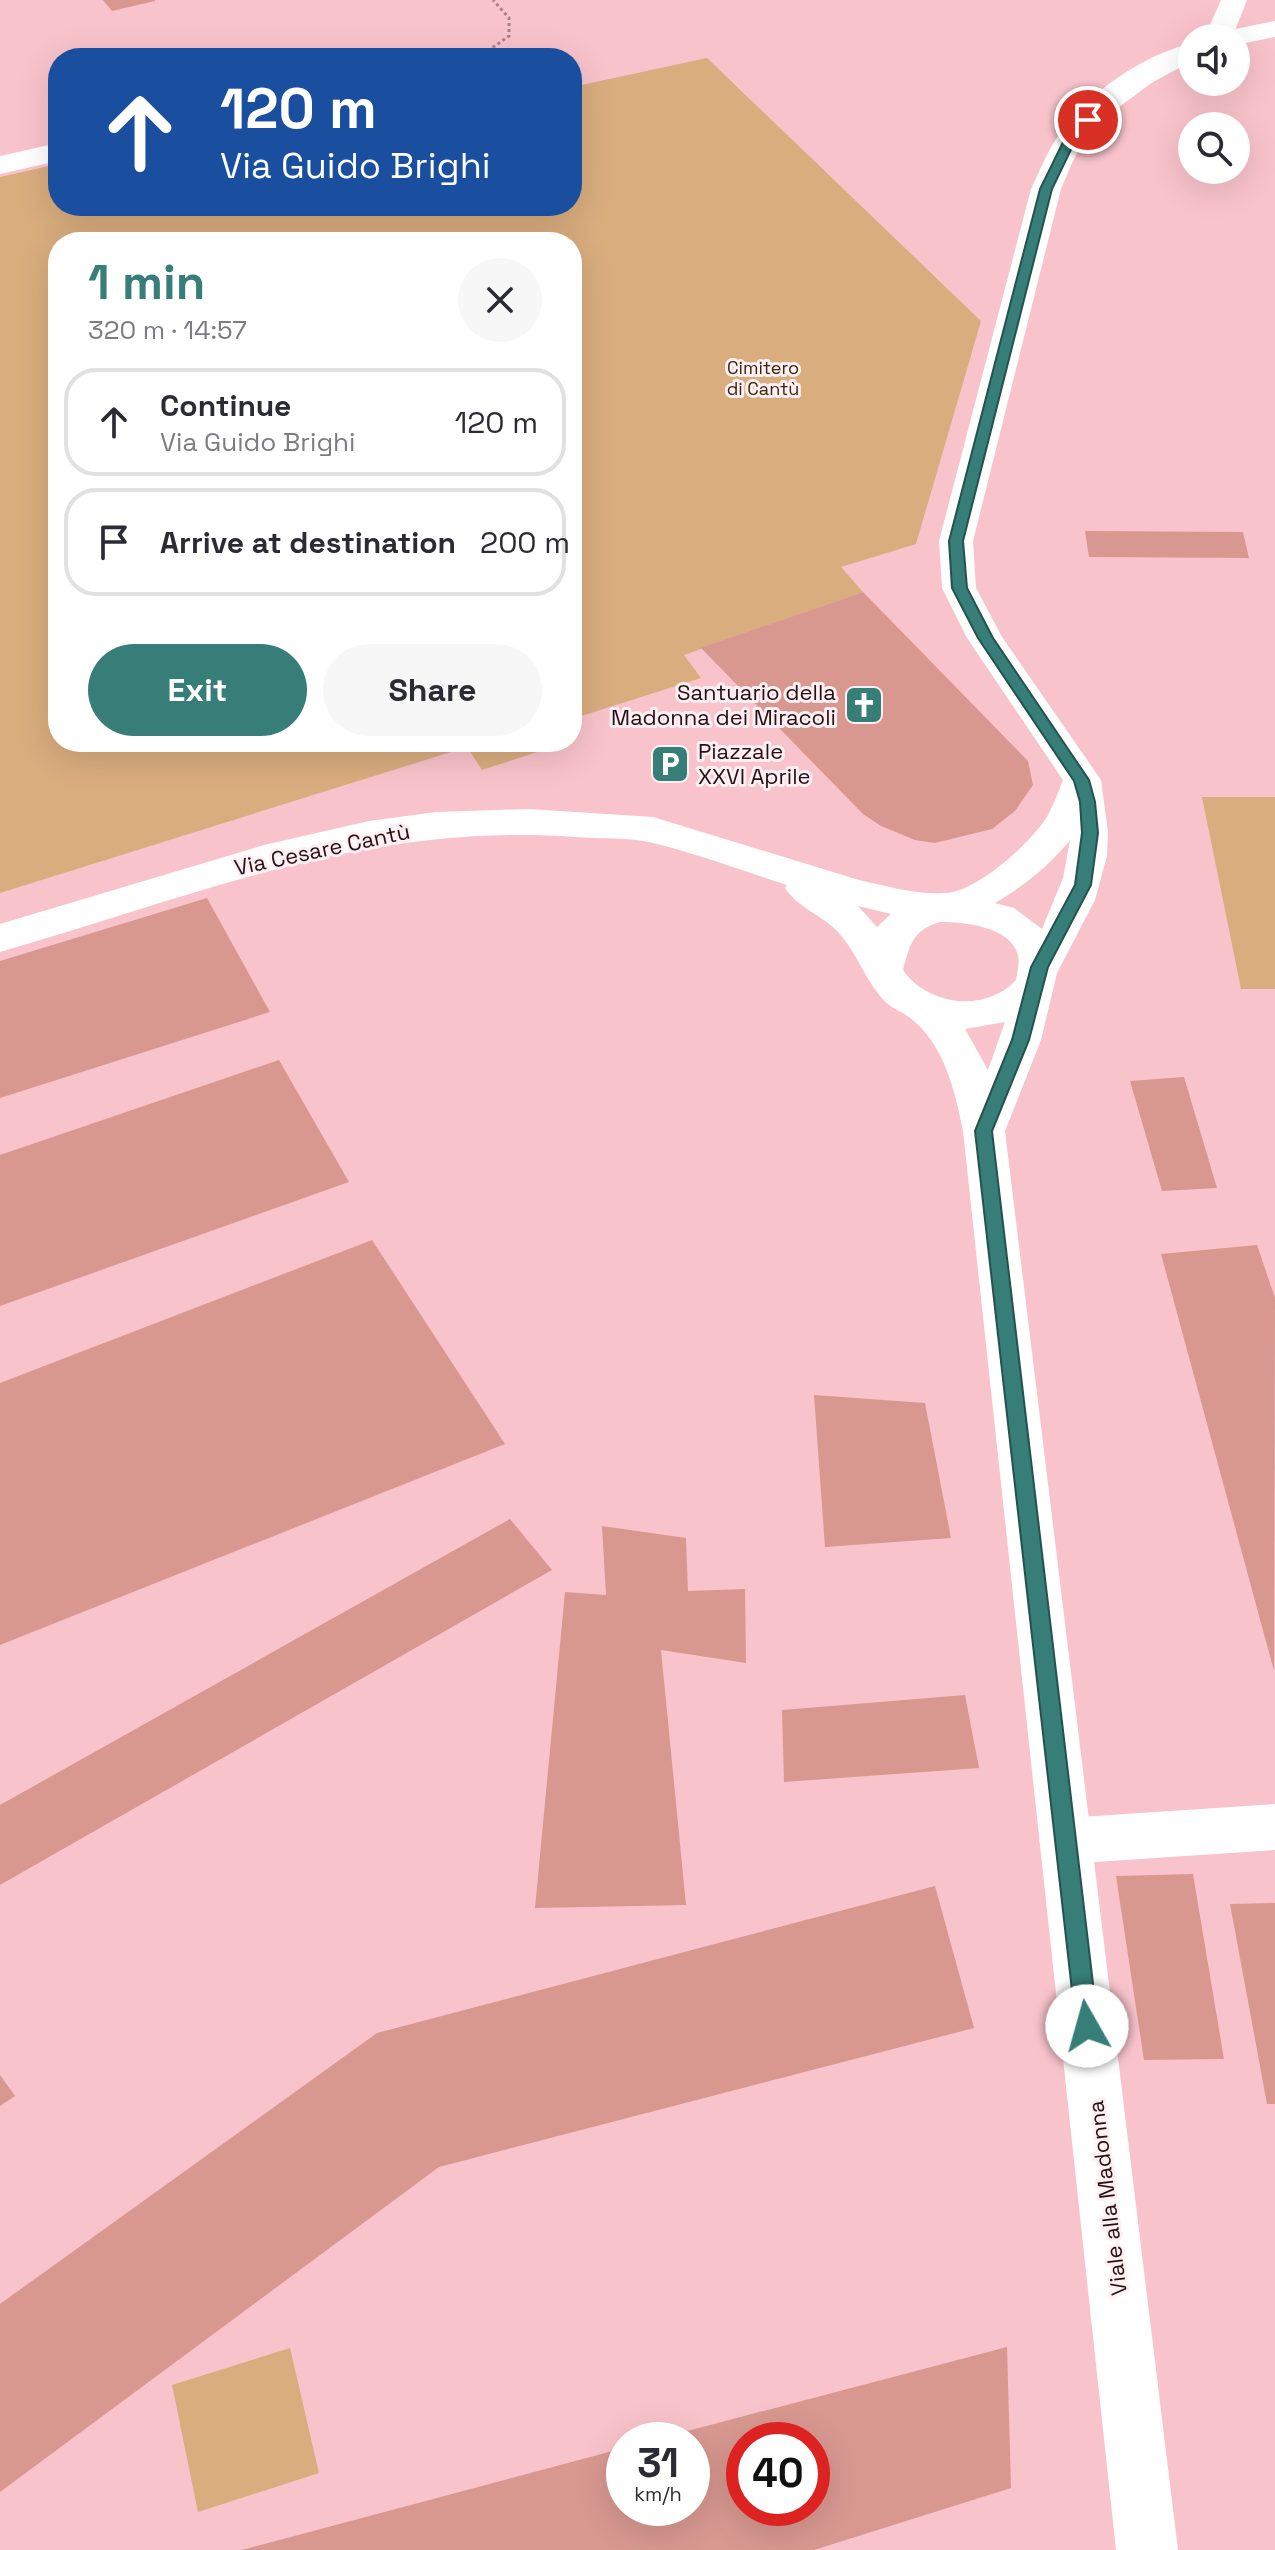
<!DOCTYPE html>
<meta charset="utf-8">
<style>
:root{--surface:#fff;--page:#f7f7f7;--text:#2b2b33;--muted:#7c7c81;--line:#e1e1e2;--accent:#377e78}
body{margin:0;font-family:"Space Grotesk",sans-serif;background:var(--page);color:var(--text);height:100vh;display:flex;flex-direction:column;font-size:30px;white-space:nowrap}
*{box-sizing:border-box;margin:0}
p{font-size:26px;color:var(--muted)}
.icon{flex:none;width:44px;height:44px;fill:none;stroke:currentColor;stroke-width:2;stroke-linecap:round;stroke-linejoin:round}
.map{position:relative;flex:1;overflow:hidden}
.sheet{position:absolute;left:48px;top:232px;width:534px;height:520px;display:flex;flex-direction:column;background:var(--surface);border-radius:32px;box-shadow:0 8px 32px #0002}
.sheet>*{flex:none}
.banner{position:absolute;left:48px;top:48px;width:534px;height:168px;border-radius:32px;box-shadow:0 8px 32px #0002;background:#1a4fa0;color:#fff;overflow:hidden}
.fabs{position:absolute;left:1178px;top:24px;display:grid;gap:16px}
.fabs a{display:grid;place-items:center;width:72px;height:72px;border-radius:50%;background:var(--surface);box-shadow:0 8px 32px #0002;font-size:40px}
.speed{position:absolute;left:606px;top:2422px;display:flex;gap:16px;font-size:40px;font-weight:700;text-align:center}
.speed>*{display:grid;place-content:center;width:104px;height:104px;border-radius:50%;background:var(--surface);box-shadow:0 8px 32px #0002;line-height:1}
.speed small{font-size:20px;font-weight:400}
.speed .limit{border:12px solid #d22;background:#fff;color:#111}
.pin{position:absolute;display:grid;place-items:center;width:68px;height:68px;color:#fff;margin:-34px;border:4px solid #fff;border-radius:50%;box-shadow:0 2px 8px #0007}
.me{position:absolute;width:88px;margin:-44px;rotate:353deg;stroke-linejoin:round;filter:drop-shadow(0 0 6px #0008)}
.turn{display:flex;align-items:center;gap:28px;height:168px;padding:0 40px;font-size:36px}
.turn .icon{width:104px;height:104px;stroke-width:2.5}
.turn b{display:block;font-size:56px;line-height:68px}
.round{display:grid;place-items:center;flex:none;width:84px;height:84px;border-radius:42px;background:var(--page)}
.headline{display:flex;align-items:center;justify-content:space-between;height:136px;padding:0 40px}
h1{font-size:48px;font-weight:700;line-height:60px;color:var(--accent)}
.button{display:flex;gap:16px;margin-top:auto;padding:16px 40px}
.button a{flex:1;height:92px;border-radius:48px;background:var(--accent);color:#fff;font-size:32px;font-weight:700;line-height:92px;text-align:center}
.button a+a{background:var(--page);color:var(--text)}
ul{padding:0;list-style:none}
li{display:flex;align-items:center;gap:24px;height:108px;margin:0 16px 12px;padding:0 24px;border:4px solid var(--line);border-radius:32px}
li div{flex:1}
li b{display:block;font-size:30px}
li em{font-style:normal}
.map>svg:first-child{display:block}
.green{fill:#d9ad7e}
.building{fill:#d89890;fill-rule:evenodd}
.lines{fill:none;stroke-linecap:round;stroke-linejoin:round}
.path{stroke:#aa8087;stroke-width:3;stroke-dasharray:3 3;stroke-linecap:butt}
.minor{fill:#fff;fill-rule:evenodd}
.tertiary{fill:#fff;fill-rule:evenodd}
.route{fill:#377e78;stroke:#24524e;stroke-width:2}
.labels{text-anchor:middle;stroke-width:6;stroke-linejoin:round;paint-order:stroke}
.far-park-label{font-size:18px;fill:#39240c;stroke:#fef0f2}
.poi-label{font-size:22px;fill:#260f14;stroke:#fef0f2;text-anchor:end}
.street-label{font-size:22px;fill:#260f14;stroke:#fef0f2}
</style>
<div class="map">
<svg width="1275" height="2550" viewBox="0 0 1275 2550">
<rect width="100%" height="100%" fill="#f9c3cb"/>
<!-- green -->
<g class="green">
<path d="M707 58 981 321 916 544 841 567 863 592 684 655 701 678 572 719V242H58V742H568L482 770 467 747 0 893V177L58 164V206H572V87Z"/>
<path d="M1202 797H1275V989H1241Z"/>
<path d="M290 2348 319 2473 198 2512 172 2385Z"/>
</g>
<!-- building -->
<g class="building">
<path d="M103 0H155V1L112 11Z"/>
<path d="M1085 531 1243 532 1249 558 1089 557Z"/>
<path d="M863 592 1028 761 1033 785 1015 811 992 829 935 843 915 840 881 826 863 814 701 648Z"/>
<path d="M207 898 270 1012 0 1098V961Z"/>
<path d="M279 1060 349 1182 0 1306V1155Z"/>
<path d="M1184 1077 1217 1188 1162 1191 1130 1081Z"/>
<path d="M372 1240 505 1444 0 1645V1383Z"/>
<path d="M1257 1245 1275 1298 1274 1671 1161 1254Z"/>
<path d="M814 1395 925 1403 951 1538 825 1547Z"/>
<path d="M510 1519 552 1570 0 1885V1805Z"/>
<path d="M602 1526 686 1538 688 1591 745 1589 746 1663 661 1650 686 1905 535 1908 565 1592 606 1595Z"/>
<path d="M965 1695 979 1768 784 1782 782 1710Z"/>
<path d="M1193 1874 1224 2059 1144 2060 1116 1876Z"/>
<path d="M935 1886 974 2028 439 2167 0 2492V2304L377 2033Z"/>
<path d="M1275 1903V2104H1267L1230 1904Z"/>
<path d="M0 2075 15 2096 0 2106Z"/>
<path d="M1007 2347 1011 2488 814 2550H242L624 2448V2508H692V2440L657 2439ZM744 2440H812V2508H744Z"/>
</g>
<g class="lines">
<!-- path -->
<path class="path" d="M478 58 509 36V18L493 0"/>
<!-- minor -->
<g class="minor">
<path d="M1221 0H1247L1232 38H1204Z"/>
<path d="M58 143V161L0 174V156Z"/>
<path d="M1275 1804V1850L1065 1864 1047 1857 1039 1841 1047 1825 1065 1818Z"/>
</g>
<!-- tertiary -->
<g class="tertiary">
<path d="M1275 21V37L1236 45V38H1217L1221 32Z"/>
<path d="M1192 43V61L1153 82 1104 118 1084 140 1072 163 1061 189 973 541 976 588 1002 637 1101 780 1108 832 1107 856 1095 900 1057 973 1041 1040 1005 1131 1178 2550H1116L963 1131C955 1091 944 1043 909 1017 899 1010 888 1007 880 996 863 975 855 949 836 930 821 915 796 906 785 888L787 885C743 871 698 854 653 843 628 837 600 839 574 837 367 822 194 896 0 952V924L264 845 369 821 436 812 529 809 653 817 859 880C886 886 917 895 945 893 977 892 1033 841 1048 815 1054 804 1058 792 1063 780L967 638 942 588 939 541 1031 189C1040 170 1048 150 1060 133 1089 92 1143 55 1192 43ZM1070 840 1063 878 1042 929 1014 908 995 903C1025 885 1048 867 1070 840ZM858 906 891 914 877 927ZM940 922C963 922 1010 926 1018 955 1020 962 1017 973 1016 980 986 1013 928 1006 903 970 910 944 913 930 940 922ZM1005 1022 988 1070 965 1029Z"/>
</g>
</g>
<!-- route -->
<path class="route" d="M1084 117 1094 120 1077 137 1052 189 963 541 967 588 993 638 1089 780 1095 802 1098 833 1091 885 1048 967 1029 1040 992 1131 1098 2026 1095 2033 1087 2036 1079 2033 1076 2026 975 1131 1012 1040 1031 967 1075 885 1082 833 1080 802 1074 781 978 638 952 588 949 541 1040 189 1066 136Z"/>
<!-- icons -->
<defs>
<g id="church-square" transform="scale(2)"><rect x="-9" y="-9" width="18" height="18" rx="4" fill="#377e78" stroke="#fef0f2"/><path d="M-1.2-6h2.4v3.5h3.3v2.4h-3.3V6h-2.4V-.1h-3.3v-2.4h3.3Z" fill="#fff"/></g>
<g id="parking-square" transform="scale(2)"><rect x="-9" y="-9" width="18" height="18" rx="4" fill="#377e78" stroke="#fef0f2"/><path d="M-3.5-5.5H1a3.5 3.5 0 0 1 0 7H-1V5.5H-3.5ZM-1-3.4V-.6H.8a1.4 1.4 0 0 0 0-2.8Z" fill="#fff"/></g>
</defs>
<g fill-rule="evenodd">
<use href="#church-square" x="864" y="705"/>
<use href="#parking-square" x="670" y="764"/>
</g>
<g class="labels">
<!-- far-park labels -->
<g class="far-park-label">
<text x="763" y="374">Cimitero<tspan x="763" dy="21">di Cantù</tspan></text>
</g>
<!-- poi labels -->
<g class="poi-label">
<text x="836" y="700">Santuario della<tspan x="836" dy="25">Madonna dei Miracoli</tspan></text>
<text x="698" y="759" text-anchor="start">Piazzale<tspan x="698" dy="25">XXVI Aprile</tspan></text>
</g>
<!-- street labels -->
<g class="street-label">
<text transform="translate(322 849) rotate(-12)" y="8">Via Cesare Cantù</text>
<text transform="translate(1107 2198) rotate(-97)" y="8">Viale alla Madonna</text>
</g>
</g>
</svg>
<div class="fabs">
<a><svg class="icon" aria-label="sound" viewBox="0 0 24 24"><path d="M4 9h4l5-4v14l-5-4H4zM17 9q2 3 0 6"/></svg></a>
<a><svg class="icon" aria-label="search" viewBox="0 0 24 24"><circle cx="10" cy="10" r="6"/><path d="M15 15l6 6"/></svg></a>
</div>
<div class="speed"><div>31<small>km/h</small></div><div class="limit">40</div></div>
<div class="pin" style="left:1088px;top:120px;background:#d93025"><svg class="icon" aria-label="arrive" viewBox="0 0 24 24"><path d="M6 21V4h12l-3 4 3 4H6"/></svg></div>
<svg class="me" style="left:1087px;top:2026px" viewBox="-20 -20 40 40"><circle r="19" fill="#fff"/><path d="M0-13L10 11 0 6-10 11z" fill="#377e78"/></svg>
<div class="banner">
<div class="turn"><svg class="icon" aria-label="ahead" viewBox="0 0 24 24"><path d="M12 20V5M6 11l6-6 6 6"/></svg><div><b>120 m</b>Via Guido Brighi</div></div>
</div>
<section class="sheet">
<div class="headline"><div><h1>1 min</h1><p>320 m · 14:57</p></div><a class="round"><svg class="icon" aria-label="close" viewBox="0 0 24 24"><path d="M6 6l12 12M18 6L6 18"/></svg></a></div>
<ul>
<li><svg class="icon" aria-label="ahead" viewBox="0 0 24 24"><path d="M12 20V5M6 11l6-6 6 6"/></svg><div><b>Continue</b><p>Via Guido Brighi</p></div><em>120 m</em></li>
<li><svg class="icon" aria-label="arrive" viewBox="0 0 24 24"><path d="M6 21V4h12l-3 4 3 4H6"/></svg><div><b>Arrive at destination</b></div><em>200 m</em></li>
</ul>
<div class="button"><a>Exit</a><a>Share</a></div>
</section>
</div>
